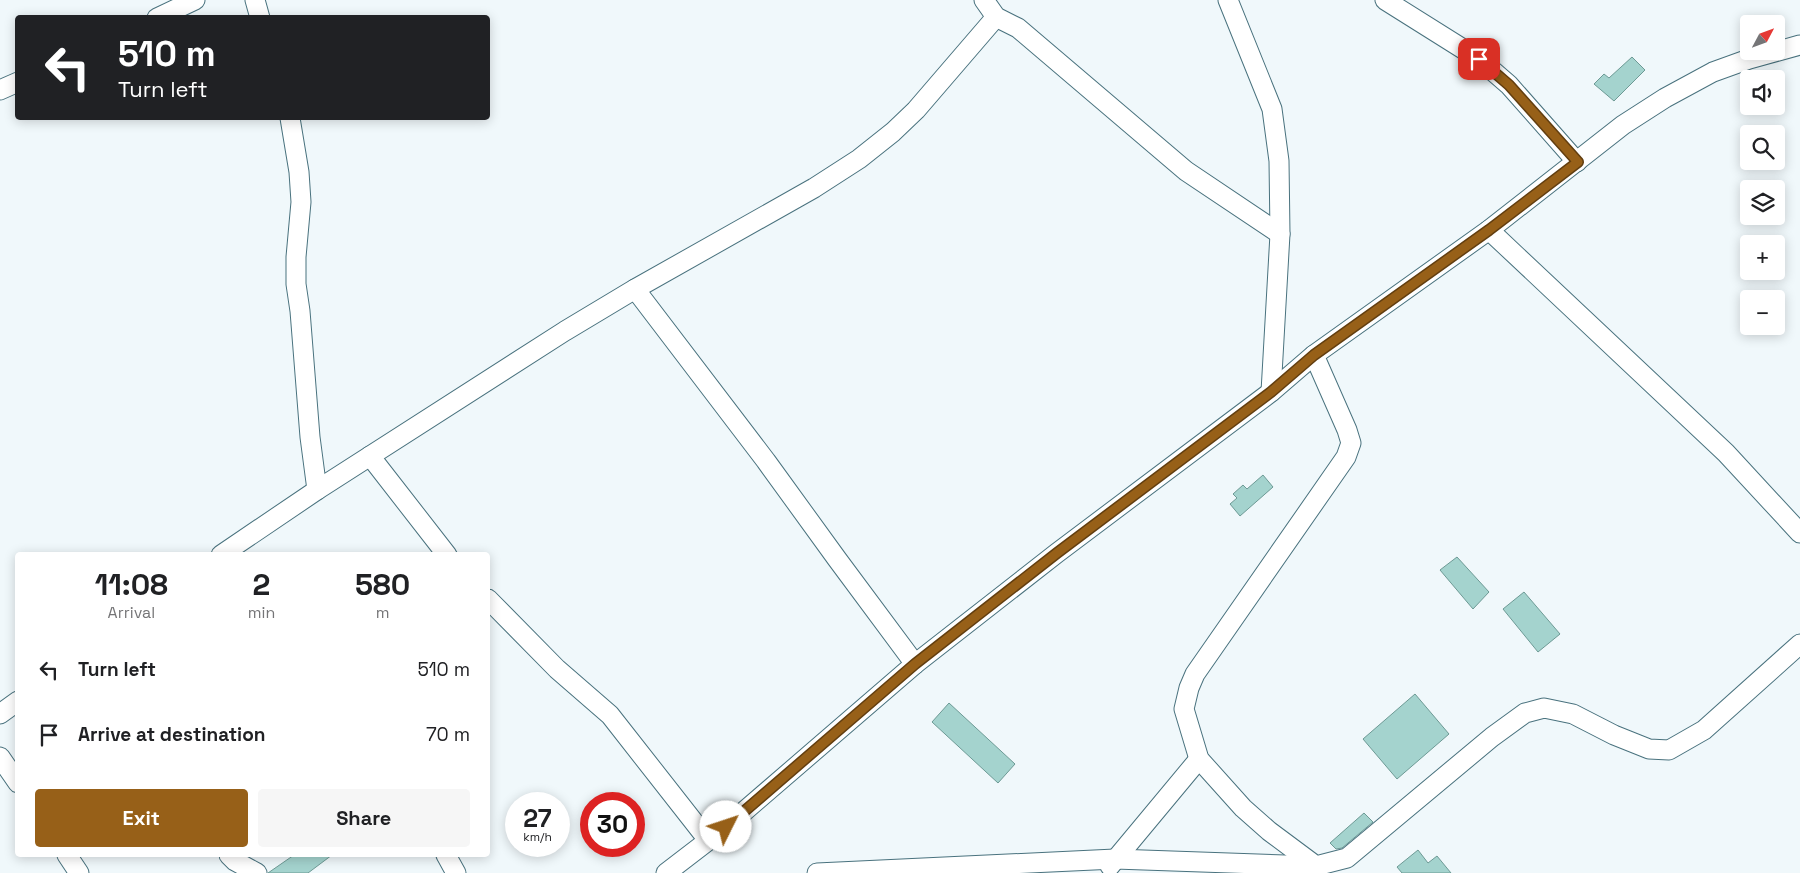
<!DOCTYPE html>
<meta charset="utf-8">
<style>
:root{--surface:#fff;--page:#f6f6f6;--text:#202124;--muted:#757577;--accent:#976018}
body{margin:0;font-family:"Space Grotesk",sans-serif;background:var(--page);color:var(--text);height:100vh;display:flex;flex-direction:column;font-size:19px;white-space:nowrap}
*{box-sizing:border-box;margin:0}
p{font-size:16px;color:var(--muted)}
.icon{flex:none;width:28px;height:28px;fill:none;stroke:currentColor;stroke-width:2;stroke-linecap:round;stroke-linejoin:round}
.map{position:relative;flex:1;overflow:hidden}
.drawer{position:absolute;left:15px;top:552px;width:475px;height:305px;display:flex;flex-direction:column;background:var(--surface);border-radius:5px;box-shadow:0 2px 12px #0003}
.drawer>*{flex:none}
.banner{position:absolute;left:15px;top:15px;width:475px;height:105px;border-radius:5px;box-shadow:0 2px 12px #0003;background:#202124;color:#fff;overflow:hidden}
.needle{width:32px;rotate:49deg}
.fabs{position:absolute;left:1740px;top:15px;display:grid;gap:10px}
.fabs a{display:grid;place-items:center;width:45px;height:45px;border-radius:5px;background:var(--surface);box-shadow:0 2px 12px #0003;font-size:25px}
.speed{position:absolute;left:505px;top:792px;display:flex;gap:10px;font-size:25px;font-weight:700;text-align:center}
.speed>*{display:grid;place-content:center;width:65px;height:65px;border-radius:50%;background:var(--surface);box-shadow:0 2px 12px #0003;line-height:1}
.speed small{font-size:12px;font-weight:400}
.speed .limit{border:8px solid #d22;background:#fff;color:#111}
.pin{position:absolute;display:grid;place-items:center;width:42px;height:42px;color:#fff;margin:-21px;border-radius:10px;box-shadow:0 2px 8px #0006}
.me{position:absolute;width:55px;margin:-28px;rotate:49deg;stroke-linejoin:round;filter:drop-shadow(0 0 4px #0008)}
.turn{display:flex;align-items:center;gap:18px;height:105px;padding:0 20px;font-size:22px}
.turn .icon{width:65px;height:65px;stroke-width:2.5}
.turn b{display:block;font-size:35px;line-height:42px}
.eta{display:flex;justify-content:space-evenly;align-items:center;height:85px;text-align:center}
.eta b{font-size:30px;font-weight:700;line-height:35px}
.action{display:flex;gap:10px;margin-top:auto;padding:10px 20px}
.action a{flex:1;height:58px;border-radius:5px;background:var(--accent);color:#fff;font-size:20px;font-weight:700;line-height:58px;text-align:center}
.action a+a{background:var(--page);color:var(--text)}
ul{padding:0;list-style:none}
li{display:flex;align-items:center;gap:15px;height:65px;padding:0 20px}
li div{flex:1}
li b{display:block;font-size:19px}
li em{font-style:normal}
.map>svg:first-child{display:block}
.building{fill:#a4d3ce;stroke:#6d9a95}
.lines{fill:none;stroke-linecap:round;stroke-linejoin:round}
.minor-casing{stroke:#49727e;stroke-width:21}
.minor{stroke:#fff;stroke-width:19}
.route-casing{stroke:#623e10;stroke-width:12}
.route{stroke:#976018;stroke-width:9}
</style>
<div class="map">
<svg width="1800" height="873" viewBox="0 0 1800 873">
<rect width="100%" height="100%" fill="#f0f8fb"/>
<!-- building -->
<g class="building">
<path d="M1632 57 1645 70 1614 101 1594 84 1604 74 1609 78Z"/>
<path d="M1263 475 1273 487 1240 516 1230 504 1237 498 1233 494 1243 485 1247 489Z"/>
<path d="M1457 557 1489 592 1473 609 1440 570Z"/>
<path d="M1524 592 1560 634 1538 652 1503 609Z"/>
<path d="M1415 694 1449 734 1397 779 1363 739Z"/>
<path d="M949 703 1015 764 998 783 932 722Z"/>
<path d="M1364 813 1373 822 1342 848 1336 849 1330 843Z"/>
<path d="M1418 850 1428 863 1437 856 1451 873H1402L1397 867Z"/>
<path d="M294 855H332L308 873H268Z"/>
</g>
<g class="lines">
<!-- minor casing -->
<g class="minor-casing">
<g id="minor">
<path d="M255 0 260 18"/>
<path d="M984 0 996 17 1018 28 1186 171 1280 234"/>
<path d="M1228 0 1272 109 1279 161 1280 234 1271 392"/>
<path d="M1385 0 1479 59 1509 85 1577 162"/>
<path d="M157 18 195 0"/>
<path d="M0 90 18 82"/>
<path d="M290 118 299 172 301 202 296 257V284L300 311 310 437 317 490"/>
<path d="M1489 230 1726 453 1800 533"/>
<path d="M635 289 766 461 837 559 915 664"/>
<path d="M1314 355 1347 430 1351 443 1346 457 1195 674 1189 688 1184 709 1199 759 1243 808 1269 831 1316 866 1347 858 1492 737 1525 713 1544 708 1573 714 1614 735 1649 749 1669 750 1704 730 1800 644"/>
<path d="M370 456 447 555"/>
<path d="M221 555 317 490 565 331 635 289 814 188 859 159 893 132 916 110 996 17"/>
<path d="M488 599 557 669 610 715 708 840"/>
<path d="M0 714 18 701"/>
<path d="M0 757 18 783"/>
<path d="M67 855 79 873"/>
<path d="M229 855 235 861 257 873"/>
<path d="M446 855 456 873"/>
<path d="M1110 866 1199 759"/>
<path d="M666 873 726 827 915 664 1057 553 1271 392 1314 355 1489 230 1623 125 1665 98 1713 72 1749 59 1800 45"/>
<path d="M817 873 1115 859 1316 866"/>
</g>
</g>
<!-- minor -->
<use href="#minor" class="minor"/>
</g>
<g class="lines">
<!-- route casing -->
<g class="route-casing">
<path id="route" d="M726 827 915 664 1057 553 1271 392 1314 355 1489 230 1578 162 1509 85 1479 59"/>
</g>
<!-- route -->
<use href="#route" class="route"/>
</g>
</svg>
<div class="fabs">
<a><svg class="needle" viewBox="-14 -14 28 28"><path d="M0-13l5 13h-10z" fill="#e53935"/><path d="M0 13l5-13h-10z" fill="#757577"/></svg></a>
<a><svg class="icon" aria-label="sound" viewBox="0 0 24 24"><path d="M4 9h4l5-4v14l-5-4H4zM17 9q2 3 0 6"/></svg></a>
<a><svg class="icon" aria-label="search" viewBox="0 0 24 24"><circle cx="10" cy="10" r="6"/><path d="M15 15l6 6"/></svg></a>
<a><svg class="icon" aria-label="layers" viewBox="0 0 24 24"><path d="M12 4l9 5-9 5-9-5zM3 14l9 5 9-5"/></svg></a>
<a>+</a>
<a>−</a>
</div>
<div class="speed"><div>27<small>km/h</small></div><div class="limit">30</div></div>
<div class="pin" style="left:1479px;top:59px;background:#d93025"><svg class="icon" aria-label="arrive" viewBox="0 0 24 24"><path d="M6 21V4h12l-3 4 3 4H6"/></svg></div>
<svg class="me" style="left:726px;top:827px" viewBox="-20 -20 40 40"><circle r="19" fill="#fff"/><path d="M0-13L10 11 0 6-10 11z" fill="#976018"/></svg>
<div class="banner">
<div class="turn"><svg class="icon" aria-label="left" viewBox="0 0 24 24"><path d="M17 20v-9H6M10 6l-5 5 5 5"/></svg><div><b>510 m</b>Turn left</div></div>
</div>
<section class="drawer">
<div class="eta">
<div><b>11:08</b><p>Arrival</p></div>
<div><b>2</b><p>min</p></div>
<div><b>580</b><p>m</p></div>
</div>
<ul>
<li><svg class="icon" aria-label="left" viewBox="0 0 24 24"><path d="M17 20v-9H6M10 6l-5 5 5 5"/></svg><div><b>Turn left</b></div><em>510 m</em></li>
<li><svg class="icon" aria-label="arrive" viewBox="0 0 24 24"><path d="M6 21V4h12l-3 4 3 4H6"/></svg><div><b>Arrive at destination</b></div><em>70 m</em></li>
</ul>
<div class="action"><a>Exit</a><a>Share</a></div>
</section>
</div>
